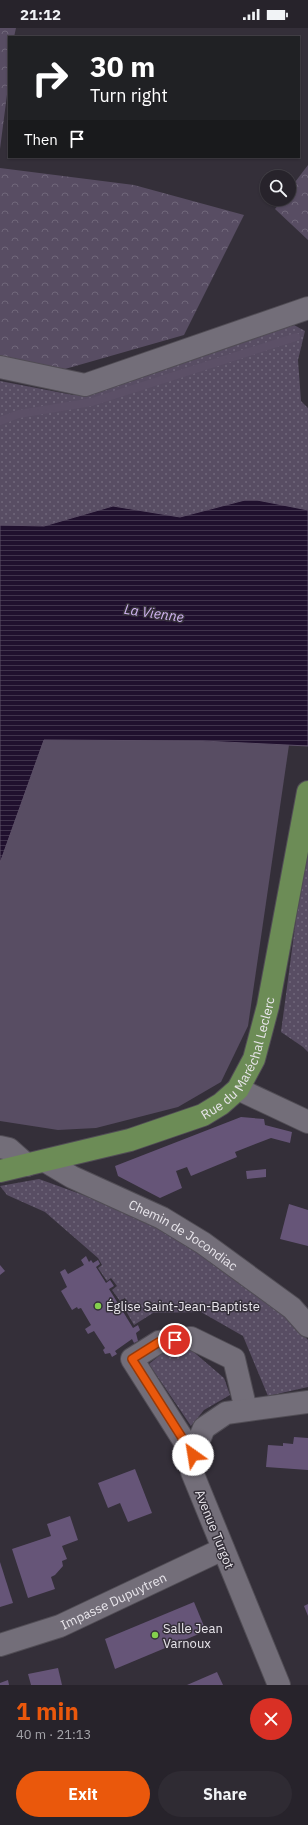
<!DOCTYPE html>
<meta charset="utf-8">
<style>
:root{--surface:#27232b;--page:#2f2b33;--text:#f1f3f6;--muted:#a4a4a9;--line:#434047;--accent:#ea580c}
body{margin:0;font-family:"IBM Plex Sans",sans-serif;background:var(--page);color:var(--text);height:100vh;display:flex;flex-direction:column;font-size:15px;white-space:nowrap}
*{box-sizing:border-box;margin:0}
p{font-size:13px;color:var(--muted)}
.icon{flex:none;width:22px;height:22px;fill:none;stroke:currentColor;stroke-width:2;stroke-linecap:round;stroke-linejoin:round}
.map{position:relative;height:1657px;overflow:hidden}
.side{display:flex;flex-direction:column;background:var(--surface);flex:1}
.side>*{flex:none}
.hud{position:absolute;left:8px;top:8px;width:292px;height:122px;border-radius:0px;box-shadow:0 1px 3px #0004,0 0 0 1px var(--line);background:#202124;color:#fff;overflow:hidden}
.controls{position:absolute;left:260px;top:142px;display:grid;gap:8px}
.controls a{display:grid;place-items:center;width:36px;height:36px;border-radius:50%;background:var(--surface);box-shadow:0 1px 3px #0004,0 0 0 1px var(--line);font-size:20px}
.pin{position:absolute;display:grid;place-items:center;width:34px;height:34px;color:#fff;margin:-17px;border:2px solid #fff;border-radius:50%;box-shadow:0 1px 4px #0007}
.me{position:absolute;width:44px;margin:-22px;rotate:328deg;stroke-linejoin:round;filter:drop-shadow(0 0 3px #0008)}
.turn{display:flex;align-items:center;gap:14px;height:84px;padding:0 16px;font-size:18px}
.turn .icon{width:52px;height:52px;stroke-width:2.5}
.turn b{display:block;font-size:28px;line-height:34px}
.then{display:flex;align-items:center;height:38px;padding:0 16px;background:#0003;gap:8px;font-size:15px}
.round{display:grid;place-items:center;flex:none;width:42px;height:42px;border-radius:21px;background:var(--page)}
.head{display:flex;align-items:center;justify-content:space-between;height:68px;padding:0 16px}
h1{font-size:24px;font-weight:800;line-height:30px;color:var(--accent)}
.cta{display:flex;gap:8px;margin-top:auto;padding:8px 16px}
.cta a{flex:1;height:46px;border-radius:24px;background:var(--accent);color:#fff;font-size:16px;font-weight:800;line-height:46px;text-align:center}
.cta a+a{background:var(--page);color:var(--text)}
.status{display:flex;justify-content:space-between;align-items:center;height:28px;padding:0 20px;background:var(--surface);direction:ltr}
.status svg{height:11px;fill:currentColor}
.map>svg:first-child{display:block}
.grass{fill:url(#grass-dots)}
.forest{fill:url(#forest-crowns)}
.green{fill:#584d63}
.water{fill:url(#water-rules);stroke:#5c5067}
.lines{fill:none;stroke-linecap:round;stroke-linejoin:round}
.stream{stroke:#5c5067;stroke-width:8}
.building{fill:#665578}
.minor-casing{stroke:#514d55;stroke-width:24}
.major-casing{stroke:#514d55;stroke-width:24}
.minor{stroke:#736e79;stroke-width:22}
.major{stroke:#6c8c56;stroke-width:22}
.route-casing{stroke:#983908;stroke-width:10}
.route{stroke:#ea580c;stroke-width:7}
.poi-dot{fill:#84d04d;stroke:#342f39;stroke-width:1.5}
.labels{text-anchor:middle;stroke-width:3;stroke-linejoin:round;paint-order:stroke}
.street-label{font-size:13px;fill:#e9e6ec;stroke:#342f39}
.poi-label{font-size:13px;fill:#e9e6ec;stroke:#342f39;text-anchor:start}
.water-label{font-size:14px;font-style:italic;fill:#d1b4f1;stroke:#342f39}
</style>
<div class="status"><b>21:12</b><svg viewBox="0 0 49 12"><path d="M0 12V9h3v3zM5 12V6h3v6zM10 12V3h3v9zM15 12V0h3v12zM26 1h20v11H26zM47 4h2v5h-2z"/></svg></div>
<div class="map">
<svg width="308" height="1657" viewBox="0 0 308 1657">
<defs>
<pattern id="grass-dots" width="8" height="8" patternUnits="userSpaceOnUse"><rect width="8" height="8" fill="#584d63"/><path d="M2 2h.1M6 6h.1" fill="none" stroke="#70677a" stroke-width="1.8" stroke-linecap="round"/></pattern>
<pattern id="forest-crowns" width="20" height="18" patternUnits="userSpaceOnUse"><rect width="20" height="18" fill="#584d63"/><path d="M2 6a3 3 0 1 1 6 0M12 15a3 3 0 1 1 6 0" fill="none" stroke="#70677a"/></pattern>
<pattern id="water-rules" width="6" height="5" patternUnits="userSpaceOnUse"><rect width="6" height="5" fill="#20102e"/><path d="M0 2.5h6" fill="none" stroke="#40334c"/></pattern>
</defs>
<rect width="100%" height="100%" fill="#342f39"/>
<!-- grass -->
<g class="grass">
<path d="M294 297 305 303 298 332 301 373 308 380V482L257 472H245L180 489 113 478 44 498 0 497V353L73 367Z"/>
<path d="M308 823V1024L303 1019 281 1004 298 876Z"/>
<path d="M39 1151 130 1184 204 1224 281 1280 308 1312V1359L268 1368 243 1308 201 1284 153 1285 134 1297 126 1283 130 1280 125 1270 120 1273 112 1262 117 1258 111 1250 107 1253 98 1240 102 1237 98 1230 45 1184 7 1167 0 1158Z"/>
<path d="M189 1320 224 1350 230 1367 204 1382 191 1398 149 1336 165 1323Z"/>
</g>
<!-- forest -->
<g class="forest">
<path d="M0 0H16L14 9H9V51L0 121Z"/>
<path d="M308 137V212L275 181 283 171H289V162Z"/>
<path d="M0 140 134 157 244 187 184 307 65 341 0 329Z"/>
</g>
<!-- green -->
<path class="green" d="M44 712 203 713 289 717 248 998 221 1054 178 1079 96 1100 58 1102 0 1093V720Z"/>
<!-- water -->
<path class="water" d="M245 472H257L308 482V718L203 713 44 712 0 835V497L44 498 113 478 180 489Z"/>
<g class="lines">
<!-- stream -->
<path class="stream" d="M0 393 19 386 92 374 296 309"/>
</g>
<!-- building -->
<g class="building">
<path d="M241 1089 264 1091 265 1097 292 1104 290 1115 271 1110 235 1124 237 1129 191 1148 187 1139 176 1143 182 1160 160 1170 118 1148 115 1138Z"/>
<path d="M266 1141V1149L247 1151 246 1143Z"/>
<path d="M289 1176 308 1182V1218L280 1211Z"/>
<path d="M86 1228 89 1234 91 1232 93 1235 98 1232 100 1236 96 1239 106 1255 110 1252 114 1258 109 1261 119 1277 124 1274 127 1279 122 1282 133 1300 138 1297 140 1302 136 1305 138 1313 134 1315 132 1311 115 1323 117 1326 112 1329 110 1325 105 1326 103 1322 105 1320 94 1303 88 1306 85 1301 91 1297 81 1280 78 1281 77 1279 72 1282 61 1263 67 1259 60 1244 65 1241 68 1246 84 1237 81 1232Z"/>
<path d="M0 1237 5 1243 0 1247Z"/>
<path d="M294 1409 308 1410V1442L266 1439 268 1417 283 1418V1415L293 1416Z"/>
<path d="M135 1441 152 1485 128 1494 120 1475 108 1480 98 1455Z"/>
<path d="M70 1488 78 1512 62 1518 67 1531 62 1533 63 1538 55 1547 51 1549 55 1561 28 1570 12 1521 51 1508 47 1496Z"/>
<path d="M0 1534 13 1575 0 1579Z"/>
<path d="M194 1574 206 1603 115 1641 105 1611Z"/>
<path d="M308 1576V1588L304 1578Z"/>
<path d="M58 1640 62 1657H31L28 1646Z"/>
<path d="M217 1644 223 1657H187Z"/>
<path d="M8 1652 9 1657H0V1655Z"/>
</g>
<g class="lines">
<!-- minor casing -->
<g class="minor-casing">
<g id="minor">
<path d="M0 339 85 357 308 280"/>
<path d="M238 1061 308 1094"/>
<path d="M0 1119 9 1121 27 1137"/>
<path id="s1" d="M45 1133 72 1149 162 1190 203 1215 292 1280 308 1298"/>
<path d="M193 1427 132 1331 159 1314 191 1310 234 1331 246 1382"/>
<path id="s2" d="M0 1617 60 1598 223 1521"/>
<path d="M279 1657 192 1444 193 1427 204 1400 226 1385 308 1374"/>
</g>
</g>
<!-- major casing -->
<g class="major-casing">
<g id="major">
<path id="s3" d="M0 1143 130 1112 203 1087 221 1076 238 1061 254 1031 268 978 308 764"/>
</g>
</g>
<!-- minor -->
<use href="#minor" class="minor"/>
<!-- major -->
<use href="#major" class="major"/>
</g>
<g class="lines">
<!-- route casing -->
<g class="route-casing">
<path id="route" d="M175 1312 159 1314 132 1331 193 1427"/>
</g>
<!-- route -->
<use href="#route" class="route"/>
</g>
<!-- markers -->
<g class="poi-dot">
<circle cx="98" cy="1278" r="4"/>
<circle cx="155" cy="1607" r="4"/>
</g>
<g class="labels">
<!-- street labels -->
<g class="street-label">
<text dy="5" stroke="none"><textPath href="#s3" startOffset="281">Rue du Maréchal Leclerc</textPath></text>
<text dy="5" stroke="none"><textPath href="#s1" startOffset="157">Chemin de Jocondiac</textPath></text>
<text transform="translate(215 1501) rotate(68)" y="5">Avenue Turgot</text>
<text dy="5" stroke="none"><textPath href="#s2" startOffset="122">Impasse Dupuytren</textPath></text>
</g>
<!-- poi labels -->
<g class="poi-label">
<text x="106" y="1283">Église Saint-Jean-Baptiste</text>
<text x="163" y="1605">Salle Jean<tspan x="163" dy="15">Varnoux</tspan></text>
</g>
<!-- water labels -->
<g class="water-label">
<text transform="translate(154 585) rotate(8)" y="5">La Vienne</text>
</g>
</g>
</svg>
<div class="controls">
<a><svg class="icon" aria-label="search" viewBox="0 0 24 24"><circle cx="10" cy="10" r="6"/><path d="M15 15l6 6"/></svg></a>
</div>
<div class="pin" style="left:175px;top:1312px;background:#d93025"><svg class="icon" aria-label="arrive" viewBox="0 0 24 24"><path d="M6 21V4h12l-3 4 3 4H6"/></svg></div>
<svg class="me" style="left:193px;top:1427px" viewBox="-20 -20 40 40"><circle r="19" fill="#fff"/><path d="M0-13L10 11 0 6-10 11z" fill="#ea580c"/></svg>
<div class="hud">
<div class="turn"><svg class="icon" aria-label="right" viewBox="0 0 24 24"><path d="M7 20v-9h11M14 6l5 5-5 5"/></svg><div><b>30 m</b>Turn right</div></div>
<div class="then">Then<svg class="icon" aria-label="arrive" viewBox="0 0 24 24"><path d="M6 21V4h12l-3 4 3 4H6"/></svg></div>
</div>
</div>
<section class="side">
<div class="head"><div><h1>1 min</h1><p>40 m · 21:13</p></div><a class="round" style="background:#d93025;color:#fff"><svg class="icon" aria-label="close" viewBox="0 0 24 24"><path d="M6 6l12 12M18 6L6 18"/></svg></a></div>
<div class="cta"><a>Exit</a><a>Share</a></div>
</section>
